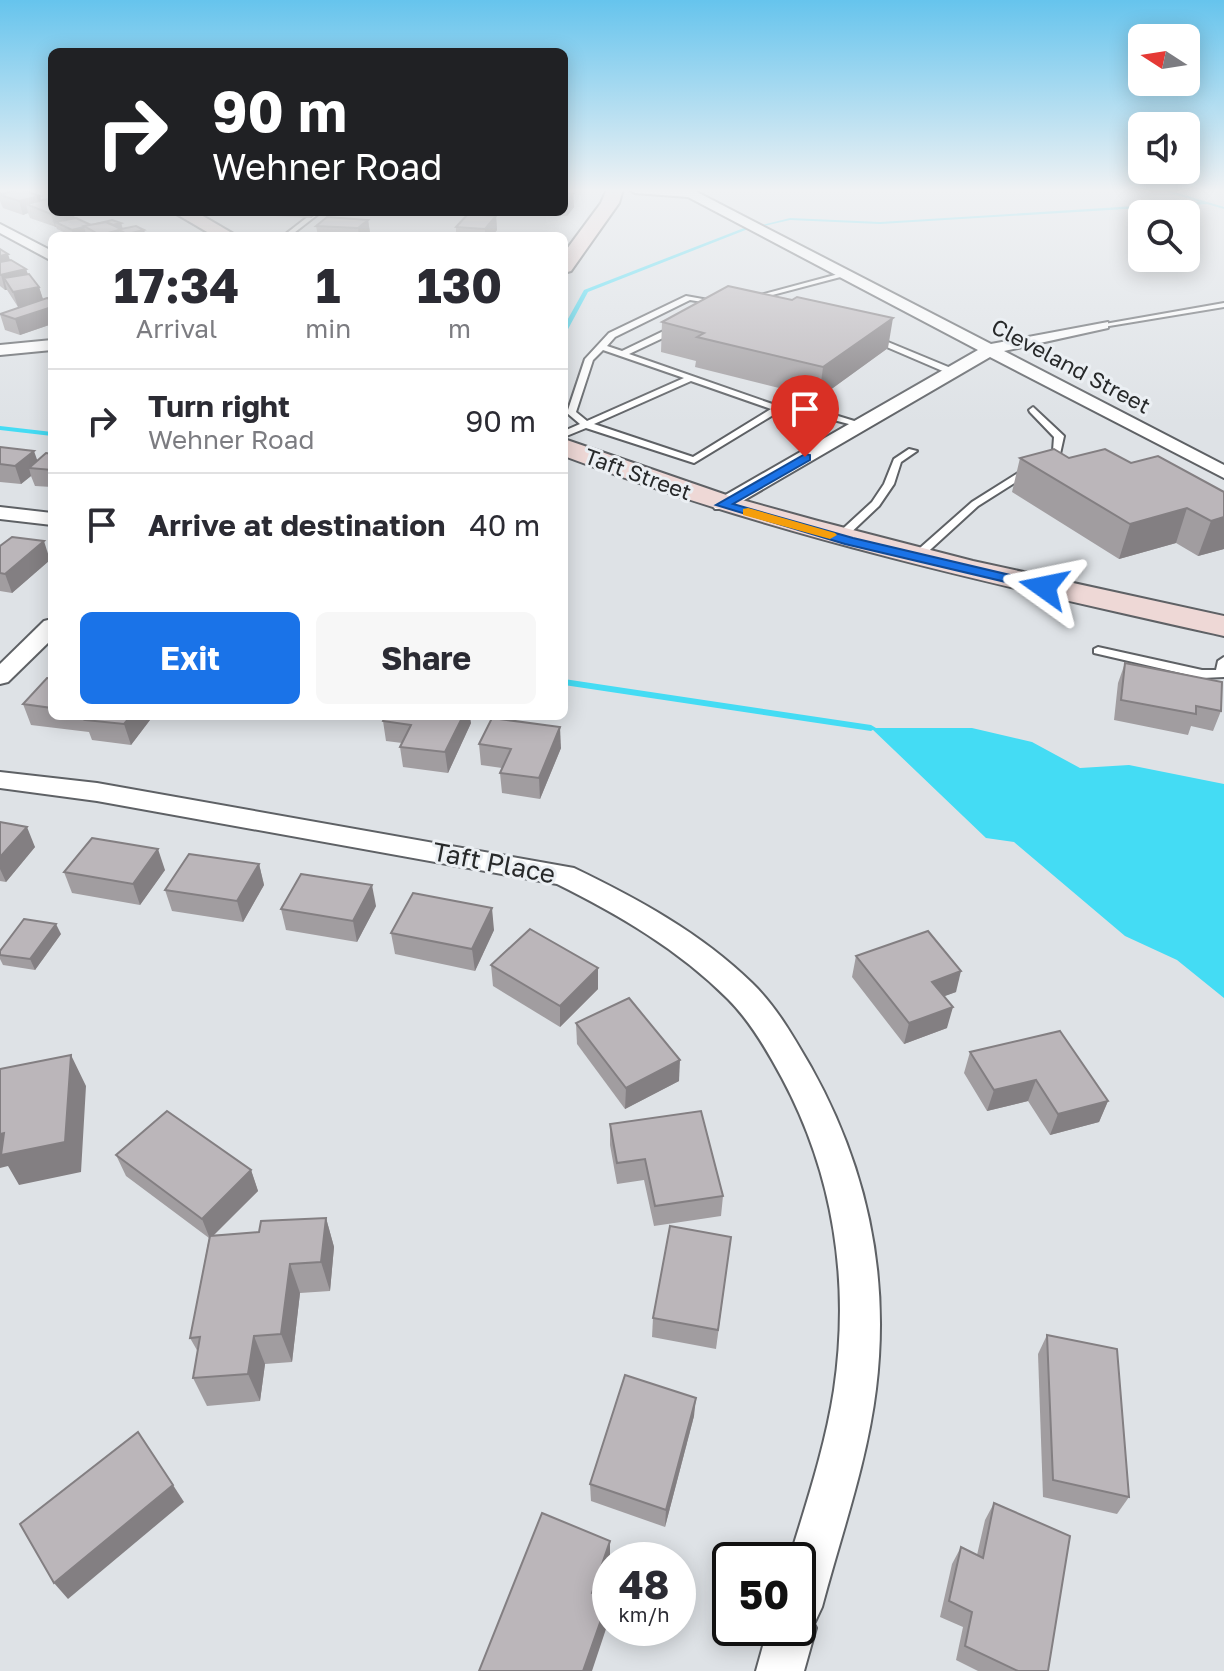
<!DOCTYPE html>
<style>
:root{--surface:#fff;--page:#f7f7f7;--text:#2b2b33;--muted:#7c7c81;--line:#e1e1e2;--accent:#1a73e8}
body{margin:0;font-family:"Golos Text",sans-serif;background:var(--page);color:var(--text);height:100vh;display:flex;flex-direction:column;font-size:30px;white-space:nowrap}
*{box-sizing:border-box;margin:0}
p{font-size:26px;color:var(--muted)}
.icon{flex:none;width:44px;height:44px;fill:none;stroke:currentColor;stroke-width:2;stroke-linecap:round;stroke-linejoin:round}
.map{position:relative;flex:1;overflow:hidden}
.details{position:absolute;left:48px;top:232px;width:520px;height:488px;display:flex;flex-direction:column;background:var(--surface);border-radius:12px;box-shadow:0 4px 20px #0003}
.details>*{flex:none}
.guide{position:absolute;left:48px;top:48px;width:520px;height:168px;border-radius:12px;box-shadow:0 4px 20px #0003;background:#202124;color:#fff;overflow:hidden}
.needle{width:52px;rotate:282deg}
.buttons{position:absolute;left:1128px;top:24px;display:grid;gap:16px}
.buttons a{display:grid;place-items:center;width:72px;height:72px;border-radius:12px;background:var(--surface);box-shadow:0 4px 20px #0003;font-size:40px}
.speed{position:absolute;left:592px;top:1542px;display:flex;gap:16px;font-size:40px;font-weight:700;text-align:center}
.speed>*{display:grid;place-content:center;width:104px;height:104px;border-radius:50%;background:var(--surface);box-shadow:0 4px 20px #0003;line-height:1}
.speed small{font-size:20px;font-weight:400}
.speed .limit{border:4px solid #111;border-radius:12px;background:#fff;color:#111}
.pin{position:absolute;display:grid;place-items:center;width:68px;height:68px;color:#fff;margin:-82px -34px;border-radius:50% 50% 50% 0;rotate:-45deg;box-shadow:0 0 8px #0007}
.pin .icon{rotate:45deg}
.me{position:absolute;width:88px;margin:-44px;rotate:282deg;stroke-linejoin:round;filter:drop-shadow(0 0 6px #0008)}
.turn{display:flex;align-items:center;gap:28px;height:168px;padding:0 32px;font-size:36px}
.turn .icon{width:104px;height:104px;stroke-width:2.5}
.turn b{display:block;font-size:56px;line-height:68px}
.eta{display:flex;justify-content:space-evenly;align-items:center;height:136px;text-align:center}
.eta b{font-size:48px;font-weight:700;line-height:56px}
.action{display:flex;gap:16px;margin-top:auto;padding:16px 32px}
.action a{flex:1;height:92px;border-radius:12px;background:var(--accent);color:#fff;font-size:32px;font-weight:700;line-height:92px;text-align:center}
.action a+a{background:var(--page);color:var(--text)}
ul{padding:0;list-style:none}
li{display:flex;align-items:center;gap:24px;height:104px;padding:0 32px;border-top:2px solid var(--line)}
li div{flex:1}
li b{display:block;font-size:30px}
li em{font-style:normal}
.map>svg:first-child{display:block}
.water{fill:#44dcf4}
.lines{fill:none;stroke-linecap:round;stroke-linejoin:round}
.stream{fill:#44dcf4;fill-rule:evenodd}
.lane-casing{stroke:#5e6165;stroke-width:4}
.street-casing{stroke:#5e6165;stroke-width:4}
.secondary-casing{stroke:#5e6165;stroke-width:4}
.lane{fill:#fff;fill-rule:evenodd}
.street{fill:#fff;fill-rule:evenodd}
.secondary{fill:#eed8d6;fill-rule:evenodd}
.wall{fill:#a19da0}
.shaded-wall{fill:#837f82}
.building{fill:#bbb6ba;stroke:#837f82;stroke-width:2}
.route{fill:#1a73e8;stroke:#114b97;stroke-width:2}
.slow{fill:#f59e0b}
.labels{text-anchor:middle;stroke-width:6;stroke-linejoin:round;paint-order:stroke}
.far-street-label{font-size:22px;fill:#27292a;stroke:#ebeff3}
.street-label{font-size:26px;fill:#27292a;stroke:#ebeff3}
</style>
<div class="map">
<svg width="1224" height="1671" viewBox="0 0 1224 1671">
<rect width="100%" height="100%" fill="#dee2e6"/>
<!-- water -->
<path class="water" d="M871 728H972L1032 742 1080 768 1129 765 1224 784V998L1177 960 1125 936 1014 842 986 838Z"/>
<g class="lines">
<!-- stream -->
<g class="stream">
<path d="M1158 189H1164L1224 207V209L1207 204 880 224 790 220 764 226 762 225 790 218 880 222 1200 202Z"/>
<path d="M744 228 748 229 588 292 567 331 564 333V326L584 290Z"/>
<path d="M0 426 52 432V436L0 430Z"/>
<path d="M564 679 871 725 876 728 871 731 564 685Z"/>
</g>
<!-- lane casing -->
<g class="lane-casing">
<g id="lane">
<path d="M314 212H321L290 236H283Z"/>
<path d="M846 272 848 275 746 302 742 300Z"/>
<path d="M686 296 725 303 721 305 690 300 615 337 607 346 622 351 676 325H682V329L629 354 781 407 812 408 864 424V428L811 414 778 412 694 463 586 428 564 437V431L580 424 567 413 585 359 609 333ZM603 350 684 378 587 421 576 412 593 360ZM691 381 771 409 693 457 594 424Z"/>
<path d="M1224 303V307L1103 327 1099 325Z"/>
<path d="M871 335 958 371 959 373 952 375 868 339 867 337Z"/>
<path d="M1033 407 1064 436 1060 454 978 506 920 559H912V555L972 502 1053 451 1054 437 1030 412 1029 410Z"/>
<path d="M909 449 917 451 901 462 894 484 879 506 843 540H835V536L872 502 884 484 894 459Z"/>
<path d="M1098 647 1202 670H1216L1218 661 1224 657V677L1202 678 1094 653V649Z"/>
</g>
</g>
<!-- street casing -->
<g class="street-casing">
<g id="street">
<path d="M629 189 695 191 991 344 1108 322V328L1004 351 1224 465V478L990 357 729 509H715L712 505 715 501 978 350 688 197 635 193Z"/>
<path d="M0 224 52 251V261L0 233Z"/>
<path d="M52 340V350L0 355V345Z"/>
<path d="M0 507 52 513V525L0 519Z"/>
<path d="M52 619V639L8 682 0 684V664L44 621Z"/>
<path d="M0 772 97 783 574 868C638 899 701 933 752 983 777 1007 794 1038 811 1067 867 1167 890 1275 876 1389 867 1463 841 1535 822 1607L814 1624 816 1628 804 1671H756L768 1628H798V1560H789C806 1504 825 1448 834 1390 850 1282 834 1175 782 1078 767 1050 750 1021 728 999 678 949 619 915 557 884L97 801 0 788Z"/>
</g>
</g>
<!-- secondary casing -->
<g class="secondary-casing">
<g id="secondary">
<path d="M607 189H623L619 203 571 271 564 273V253L601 203Z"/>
<path d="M173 212H196L237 236H214Z"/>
<path d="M564 439 735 498 818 521 973 561 1224 616V636C1001 586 779 537 564 456Z"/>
</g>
</g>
<!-- lane -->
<use href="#lane" class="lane"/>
<!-- street -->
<use href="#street" class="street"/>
<!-- secondary -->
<use href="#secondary" class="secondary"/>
</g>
<!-- wall -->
<g class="wall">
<path d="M0 189 18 190 91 225 121 223 123 229 144 230 146 236H86V234L72 236 57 229 56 227 30 218 28 213 23 215 3 208 0 201Z"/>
<path d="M564 193 574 207 567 216 524 213 564 212Z"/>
<path d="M274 212H319L311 218 274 216Z"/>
<path d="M496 216 497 230 492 236H456V227Z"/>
<path d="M368 220 370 233 367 236H318L316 226Z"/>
<path d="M0 249 10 260 26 269 28 274 39 287 43 300H52V324L20 335 5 330 0 314 28 305 18 307 7 290H5L0 286Z"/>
<path d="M792 300 888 348 819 398 695 367 696 361 661 352 662 322Z"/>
<path d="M0 447 38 461 52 454V487L35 486 31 476 21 484 0 482Z"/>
<path d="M1020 458H1069L1131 463 1224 492V549L1198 556 1176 543 1119 559 1012 492Z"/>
<path d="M0 546 50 560 12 593 0 591Z"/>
<path d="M1125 663 1221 711 1213 731 1191 726 1188 735 1114 720 1118 683Z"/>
<path d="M52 679V716H153L131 745 92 740 89 732 31 725 23 704Z"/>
<path d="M383 721 471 723 448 773 403 767 400 747 402 743 386 741Z"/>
<path d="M479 744 561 748 540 799 502 793 500 773 502 768 481 765Z"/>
<path d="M0 822 35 847 6 882 0 881Z"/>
<path d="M259 864 264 885 243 922 172 911 165 890Z"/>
<path d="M165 870 140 905 72 893 64 872Z"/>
<path d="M376 906 357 942 286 930 281 909Z"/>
<path d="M494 930 475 971 395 954 391 933Z"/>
<path d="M61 934 35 970 3 965 0 959V951Z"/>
<path d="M856 956 956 992 944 996 947 1028 904 1044 852 977Z"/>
<path d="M491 965 598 989 560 1027 493 986Z"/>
<path d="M576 1023 679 1081 625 1109 577 1044Z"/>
<path d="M970 1052 1108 1101 1099 1122 1050 1135 1028 1101 987 1111 964 1073Z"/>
<path d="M610 1124 723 1196 721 1216 654 1226 644 1180 617 1184 610 1145Z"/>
<path d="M116 1155 251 1170 258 1191 213 1235 259 1232 326 1218 334 1247 330 1291 300 1293 292 1362 265 1364 260 1401 207 1406 193 1378 198 1352 190 1338 209 1238 126 1176Z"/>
<path d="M731 1237 716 1349 652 1337 653 1318Z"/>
<path d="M1047 1335 1129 1497 1117 1514 1043 1497 1038 1354Z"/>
<path d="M694 1416 665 1527 591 1501 590 1484Z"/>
<path d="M994 1503 1048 1671H978L956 1660 963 1627 940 1617 952 1564 961 1547 977 1555 985 1520Z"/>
</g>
<!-- shaded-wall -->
<g class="shaded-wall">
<path d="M573 194 574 207 567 216V202Z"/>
<path d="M40 196 44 209 26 204 28 213 23 215 19 201Z"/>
<path d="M59 212H73L76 222H55L56 227H55L51 214Z"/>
<path d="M310 212H319L311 218Z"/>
<path d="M496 216 497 230 492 236H485V229Z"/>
<path d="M368 220 370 233 367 236H359L358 228Z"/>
<path d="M121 223 123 230 119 231 120 236H100V235L105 227Z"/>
<path d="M84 227 86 234 73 236 72 230Z"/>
<path d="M144 230 146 236H127V234Z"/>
<path d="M8 254 13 269 0 272V256Z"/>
<path d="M26 269 31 284 4 278 7 290H5L1 275Z"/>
<path d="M39 287 44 302 18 307 13 292Z"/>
<path d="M52 307V324L20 335 15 319Z"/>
<path d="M893 318 888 348 819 398 823 367Z"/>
<path d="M34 451 40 468H29L31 476 21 484 15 466Z"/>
<path d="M1187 508 1176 543 1119 559 1130 524Z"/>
<path d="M1224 517V549L1198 556 1211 521Z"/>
<path d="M44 541 50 560 12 593 5 574Z"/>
<path d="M131 716H153L131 745 124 724Z"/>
<path d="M463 716H470L471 723 448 773 445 752Z"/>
<path d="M560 727 561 748 540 799 539 778Z"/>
<path d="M27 827 35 847 6 882 0 869V857Z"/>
<path d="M158 849 165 870 140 905 133 884Z"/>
<path d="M259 864 264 885 243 922 237 901Z"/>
<path d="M372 885 376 906 357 942 353 921Z"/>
<path d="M492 908 494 930 475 971 472 949Z"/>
<path d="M56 924 61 934 35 970 30 959Z"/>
<path d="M598 968V989L560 1027V1006Z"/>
<path d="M961 971 956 992 926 1003 932 982Z"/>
<path d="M953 1007 947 1028 904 1044 909 1023Z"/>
<path d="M71 1055 86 1086 81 1172 19 1185 8 1166 0 1168V1134Z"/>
<path d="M680 1060 679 1081 625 1109 626 1088Z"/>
<path d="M1036 1080 1028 1101 987 1111 994 1090Z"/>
<path d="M1108 1101 1099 1122 1050 1135 1058 1114Z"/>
<path d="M251 1170 258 1191 210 1239 202 1219Z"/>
<path d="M326 1218 334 1247 330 1291 321 1262Z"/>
<path d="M290 1264 300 1293 292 1362 281 1334Z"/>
<path d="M254 1336 265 1364 260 1401 248 1374Z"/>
<path d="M696 1398 694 1416 665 1527 666 1510Z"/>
<path d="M173 1485 184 1502 68 1599 54 1583Z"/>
<path d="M610 1541V1565L592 1616V1593Z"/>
<path d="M608 1600V1623L592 1671H583Z"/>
</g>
<!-- building -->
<g class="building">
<path d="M0 189H5L14 191 0 194Z"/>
<path d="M20 189 40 196 19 201 0 195Z"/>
<path d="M564 193 573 194 567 202H564Z"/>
<path d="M47 199 52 201V212H59L51 214 26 204Z"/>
<path d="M468 214 496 216 485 229 456 227Z"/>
<path d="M327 217 368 220 358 228 316 226Z"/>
<path d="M76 218 91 225 72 230 55 222Z"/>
<path d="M112 220 121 223 113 225 106 222 96 224Z"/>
<path d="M106 222 121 229 136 226 144 230 127 234 119 230 100 235 84 226Z"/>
<path d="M0 249 8 254 0 256Z"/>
<path d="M11 260 26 269 0 275V262Z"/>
<path d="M29 274 39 287 13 292 4 278Z"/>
<path d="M728 286 792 300 797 297 893 318 823 367 697 337 704 333 662 322Z"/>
<path d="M47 298 52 300V307L15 319 0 314Z"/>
<path d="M0 447 34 451 15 466 0 464Z"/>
<path d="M1054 449 1069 458 1105 449 1131 463 1158 456 1224 492V517L1211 521 1187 508 1130 524 1020 458Z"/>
<path d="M46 453 52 454V470L29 468Z"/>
<path d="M12 537 44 541 5 574 0 573V546Z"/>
<path d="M1125 663 1222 682 1221 711 1196 706V714L1121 700Z"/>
<path d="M47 678 52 679V708L23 704Z"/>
<path d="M88 716H131L124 724 85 720Z"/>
<path d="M385 716H463L445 752 400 747 411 725 383 721Z"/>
<path d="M492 718 560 727 539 778 500 773 511 749 479 744Z"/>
<path d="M0 822 27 827 0 857Z"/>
<path d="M92 838 158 849 133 884 64 872Z"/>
<path d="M189 854 259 864 237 901 165 890Z"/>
<path d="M301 874 372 885 353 921 281 909Z"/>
<path d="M413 893 492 908 472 949 391 933Z"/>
<path d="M24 919 56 924 30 959 0 955V951Z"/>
<path d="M530 929 598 968 560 1006 491 965Z"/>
<path d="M928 931 961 971 932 982 953 1007 909 1023 856 956Z"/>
<path d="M629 998 680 1060 626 1088 576 1023Z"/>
<path d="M1060 1031 1108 1101 1058 1114 1036 1080 994 1090 970 1052Z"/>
<path d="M71 1055 65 1142 1 1155 4 1133 0 1134V1069Z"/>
<path d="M167 1111 251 1170 202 1219 116 1155Z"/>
<path d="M701 1111 723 1196 655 1206 645 1159 617 1163 610 1124Z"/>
<path d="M326 1218 321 1262 290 1264 281 1334 254 1336 248 1374 193 1378 200 1337 190 1338 210 1236 259 1232 261 1221Z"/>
<path d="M670 1226 731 1237 718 1330 653 1318Z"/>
<path d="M1047 1335 1117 1349 1129 1497 1053 1480Z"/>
<path d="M625 1375 696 1398 666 1510 590 1484Z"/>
<path d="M138 1432 173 1485 54 1583 20 1524Z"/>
<path d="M994 1503 1070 1536 1048 1671H1018L965 1646 972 1612 949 1601 961 1547 983 1558Z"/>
<path d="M542 1513 610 1541 592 1593 608 1600 583 1671H479Z"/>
</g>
<!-- sky -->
<linearGradient id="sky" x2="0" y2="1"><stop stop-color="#66c4ed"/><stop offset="0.45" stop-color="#f0f2f4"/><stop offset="1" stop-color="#f0f2f4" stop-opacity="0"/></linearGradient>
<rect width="1224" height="423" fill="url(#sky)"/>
<!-- route -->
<path class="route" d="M805 454 810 455V460L733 504 853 538 1044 583 1051 587 1044 591 845 544 716 505Z"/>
<!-- slow -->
<path class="slow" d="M748 508 835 533 837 535 830 539 743 515V509Z"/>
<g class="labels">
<!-- far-street labels -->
<g class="far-street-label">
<text transform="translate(1071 366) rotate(28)" y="8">Cleveland Street</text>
<text transform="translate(638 474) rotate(20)" y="8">Taft Street</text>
</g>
<!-- street labels -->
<g class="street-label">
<text transform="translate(494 863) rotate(11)" y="9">Taft Place</text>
</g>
</g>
</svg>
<div class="buttons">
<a><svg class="needle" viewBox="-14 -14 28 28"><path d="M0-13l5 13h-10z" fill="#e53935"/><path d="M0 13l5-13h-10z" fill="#7c7c81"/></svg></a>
<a><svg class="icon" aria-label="sound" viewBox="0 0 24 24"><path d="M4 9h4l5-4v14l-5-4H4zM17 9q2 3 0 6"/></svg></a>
<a><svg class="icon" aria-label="search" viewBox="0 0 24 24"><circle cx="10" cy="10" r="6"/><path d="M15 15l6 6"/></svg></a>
</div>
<div class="speed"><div>48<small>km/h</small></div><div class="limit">50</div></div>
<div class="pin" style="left:805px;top:457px;background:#d93025"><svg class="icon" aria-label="arrive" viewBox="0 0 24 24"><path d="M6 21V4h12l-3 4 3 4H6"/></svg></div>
<svg class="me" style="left:1044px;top:587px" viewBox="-20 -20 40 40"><path d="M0-17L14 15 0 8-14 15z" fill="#1a73e8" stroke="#fff" stroke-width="4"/></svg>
<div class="guide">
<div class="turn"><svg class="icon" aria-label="right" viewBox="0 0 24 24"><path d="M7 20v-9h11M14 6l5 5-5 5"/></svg><div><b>90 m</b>Wehner Road</div></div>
</div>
<section class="details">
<div class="eta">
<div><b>17:34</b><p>Arrival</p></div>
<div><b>1</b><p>min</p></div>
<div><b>130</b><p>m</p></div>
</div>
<ul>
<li><svg class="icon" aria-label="right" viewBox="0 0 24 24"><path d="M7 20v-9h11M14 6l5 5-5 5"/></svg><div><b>Turn right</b><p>Wehner Road</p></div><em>90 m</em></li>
<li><svg class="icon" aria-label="arrive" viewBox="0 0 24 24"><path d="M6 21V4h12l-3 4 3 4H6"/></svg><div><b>Arrive at destination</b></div><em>40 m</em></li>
</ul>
<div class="action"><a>Exit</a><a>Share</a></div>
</section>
</div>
